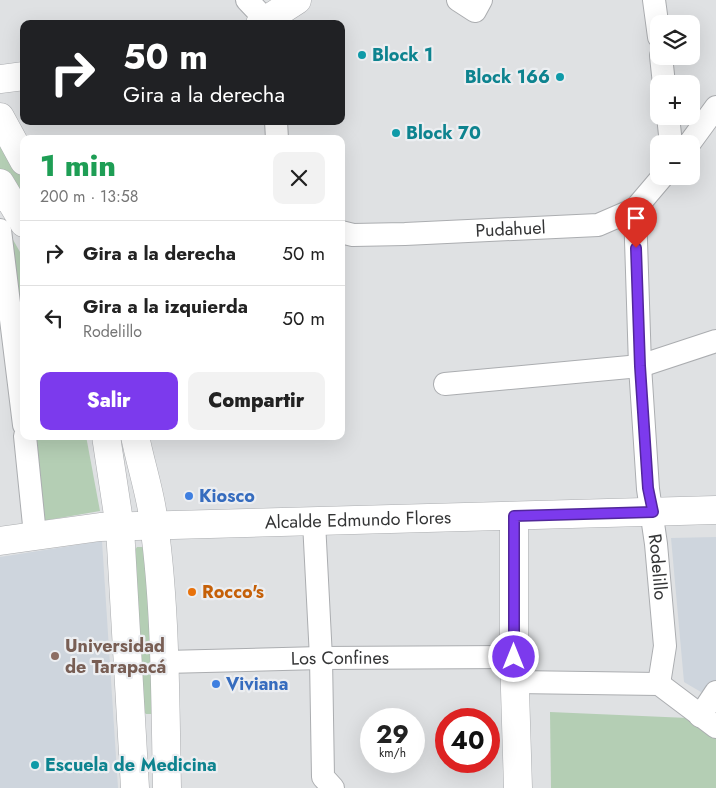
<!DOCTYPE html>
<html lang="es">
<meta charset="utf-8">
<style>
:root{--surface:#fff;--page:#f2f2f2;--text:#222;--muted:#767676;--line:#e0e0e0;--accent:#7c3aed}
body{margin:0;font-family:Jost,sans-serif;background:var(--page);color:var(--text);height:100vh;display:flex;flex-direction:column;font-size:19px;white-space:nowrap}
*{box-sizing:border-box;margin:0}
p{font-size:16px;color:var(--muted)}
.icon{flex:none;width:28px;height:28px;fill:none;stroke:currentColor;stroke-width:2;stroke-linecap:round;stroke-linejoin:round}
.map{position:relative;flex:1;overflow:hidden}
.side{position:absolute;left:20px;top:135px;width:325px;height:305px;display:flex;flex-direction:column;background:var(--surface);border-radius:10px;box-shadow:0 5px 20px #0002}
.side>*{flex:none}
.top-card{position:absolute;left:20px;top:20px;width:325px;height:105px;border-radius:10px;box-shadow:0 5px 20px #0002;background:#202124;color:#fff;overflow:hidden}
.controls{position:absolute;left:650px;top:15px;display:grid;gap:10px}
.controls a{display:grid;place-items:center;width:50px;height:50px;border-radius:10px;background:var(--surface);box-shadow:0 5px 20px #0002;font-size:25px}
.speed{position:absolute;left:360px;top:708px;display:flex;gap:10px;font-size:25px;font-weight:700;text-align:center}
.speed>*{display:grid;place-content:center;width:65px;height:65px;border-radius:50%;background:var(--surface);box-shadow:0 5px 20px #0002;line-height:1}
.speed small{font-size:12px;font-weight:400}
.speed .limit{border:8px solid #d22;background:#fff;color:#111}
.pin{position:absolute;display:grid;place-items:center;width:42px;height:42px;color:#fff;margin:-51px -21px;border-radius:50% 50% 50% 0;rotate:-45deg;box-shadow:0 0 5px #0007}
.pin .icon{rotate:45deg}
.me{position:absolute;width:55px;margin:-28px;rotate:0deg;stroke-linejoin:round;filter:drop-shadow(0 0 4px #0008)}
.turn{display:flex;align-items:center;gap:18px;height:105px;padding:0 20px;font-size:22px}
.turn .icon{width:65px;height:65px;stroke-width:2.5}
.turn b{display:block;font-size:35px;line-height:42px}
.round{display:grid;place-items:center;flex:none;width:52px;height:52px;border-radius:10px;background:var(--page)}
.summary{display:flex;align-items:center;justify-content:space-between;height:85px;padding:0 20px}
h1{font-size:30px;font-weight:800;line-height:38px;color:#1e9e55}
.cta{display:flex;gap:10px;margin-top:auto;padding:10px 20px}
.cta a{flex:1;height:58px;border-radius:10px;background:var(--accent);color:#fff;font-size:20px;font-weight:800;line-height:58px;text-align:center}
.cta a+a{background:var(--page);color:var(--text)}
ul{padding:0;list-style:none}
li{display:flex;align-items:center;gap:15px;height:65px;padding:0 20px;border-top:1px solid var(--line)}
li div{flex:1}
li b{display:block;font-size:19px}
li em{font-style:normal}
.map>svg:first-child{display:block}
.built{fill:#ced5dd}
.green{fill:#b4ceb4}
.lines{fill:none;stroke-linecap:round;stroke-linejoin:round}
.street-casing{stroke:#abadb0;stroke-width:24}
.secondary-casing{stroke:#abadb0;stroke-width:29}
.primary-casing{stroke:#abadb0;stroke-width:29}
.street{stroke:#fff;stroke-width:22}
.secondary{stroke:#fff;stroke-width:28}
.primary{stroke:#fff;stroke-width:28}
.route-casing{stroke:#51269a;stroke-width:12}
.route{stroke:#7c3aed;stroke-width:9}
.culture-dot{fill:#0f9aa8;stroke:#eceef1;stroke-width:2}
.shop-dot{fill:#3f7fe0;stroke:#eceef1;stroke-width:2}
.food-dot{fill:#e8710a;stroke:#eceef1;stroke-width:2}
.education-dot{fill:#8d6e63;stroke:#eceef1;stroke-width:2}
.labels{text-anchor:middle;stroke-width:4.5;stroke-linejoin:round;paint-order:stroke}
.culture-label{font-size:18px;font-weight:bold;fill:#0d838f;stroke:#eceef1;text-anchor:start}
.street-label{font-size:18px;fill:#343536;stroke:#eceef1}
.shop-label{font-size:18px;font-weight:bold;fill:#366cbe;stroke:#eceef1;text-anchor:start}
.food-label{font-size:18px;font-weight:bold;fill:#c56008;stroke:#eceef1;text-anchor:start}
.education-label{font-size:18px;font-weight:bold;fill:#785e54;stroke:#eceef1;text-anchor:start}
</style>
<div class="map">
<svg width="716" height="788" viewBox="0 0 716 788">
<rect width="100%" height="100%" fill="#dfe1e3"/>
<!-- built -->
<g class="built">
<path d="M716 537V680L706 695 684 682 671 538Z"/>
<path d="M102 541 118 788H0V557Z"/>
</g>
<!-- green -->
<g class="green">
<path d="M0 139 24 180V210L0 171Z"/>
<path d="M4 224 24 259V375Z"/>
<path d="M32 436H86L100 511 42 521Z"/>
<path d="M137 547H146L153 714H146L141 709 132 554Z"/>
<path d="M550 712 688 718 716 737V788H551Z"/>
</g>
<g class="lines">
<!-- street casing -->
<g class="street-casing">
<g id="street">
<path d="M247 0 266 20V24"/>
<path d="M458 0 475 11 481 0"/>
<path d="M654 0 659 37"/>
<path d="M661 56 664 84"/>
<path d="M668 116 671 144"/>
<path d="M276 121 277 139"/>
<path d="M689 144 716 107"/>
<path id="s1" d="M635 209 640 366 648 489 656 544 665 646 659 684"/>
<path d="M0 230 24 425"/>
<path id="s2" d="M341 232 353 235 405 234 598 225 635 209 663 176"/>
<path d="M445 384 640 366 716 341"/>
<path d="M25 436 35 535"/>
<path d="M314 522 321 658 323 777 333 788"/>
<path id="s3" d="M165 662 321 658 514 657"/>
<path d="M515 682 659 684 716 727"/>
<path d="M700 716 716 692"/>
</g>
</g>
<!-- secondary casing -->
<g class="secondary-casing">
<g id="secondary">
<path d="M260 24 297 0"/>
<path d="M0 79 24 76"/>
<path d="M514 516V657L518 788"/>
<path id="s4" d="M0 541 100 527 716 510"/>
</g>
</g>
<!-- primary casing -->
<g class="primary-casing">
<g id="primary">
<path d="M0 117 24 161"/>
<path d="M0 183 24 223"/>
<path d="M106 436 120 528 135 788"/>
<path d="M135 436C140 461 148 486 152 510 166 601 165 697 167 788"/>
</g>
</g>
<!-- street -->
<use href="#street" class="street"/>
<!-- secondary -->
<use href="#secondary" class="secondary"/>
<!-- primary -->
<use href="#primary" class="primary"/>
</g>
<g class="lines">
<!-- route casing -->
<g class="route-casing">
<path id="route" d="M514 657V516L653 512 648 488 640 366 636 248"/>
</g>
<!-- route -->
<use href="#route" class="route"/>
</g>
<!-- markers -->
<g class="culture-dot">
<circle cx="362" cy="55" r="5"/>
<circle cx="560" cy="77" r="5"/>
<circle cx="396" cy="133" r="5"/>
<circle cx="35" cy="765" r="5"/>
</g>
<g class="shop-dot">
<circle cx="189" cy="496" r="5"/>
<circle cx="216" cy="684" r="5"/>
</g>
<circle class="food-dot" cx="192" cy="592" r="5"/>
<circle class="education-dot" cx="55" cy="656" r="5"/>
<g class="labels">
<!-- culture labels -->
<g class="culture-label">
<text x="372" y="61">Block 1</text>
<text x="550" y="83" text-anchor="end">Block 166</text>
<text x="406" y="139">Block 70</text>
<text x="45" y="771">Escuela de Medicina</text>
</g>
<!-- street labels -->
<g class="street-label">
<text dy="6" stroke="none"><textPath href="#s2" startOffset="170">Pudahuel</textPath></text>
<text dy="6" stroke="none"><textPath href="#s4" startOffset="359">Alcalde Edmundo Flores</textPath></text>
<text dy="6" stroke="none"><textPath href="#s1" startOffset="359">Rodelillo</textPath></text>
<text dy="6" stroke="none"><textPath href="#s3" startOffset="175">Los Confines</textPath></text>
</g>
<!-- shop labels -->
<g class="shop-label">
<text x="199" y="502">Kiosco</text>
<text x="226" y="690">Viviana</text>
</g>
<!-- food labels -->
<g class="food-label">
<text x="202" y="598">Rocco's</text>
</g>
<!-- education labels -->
<g class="education-label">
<text x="65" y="652">Universidad<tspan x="65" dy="21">de Tarapacá</tspan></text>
</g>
</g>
</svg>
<div class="controls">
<a><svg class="icon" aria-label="layers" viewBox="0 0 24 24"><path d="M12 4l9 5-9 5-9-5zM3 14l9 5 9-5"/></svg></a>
<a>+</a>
<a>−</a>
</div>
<div class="speed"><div>29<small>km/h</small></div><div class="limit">40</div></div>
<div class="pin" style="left:636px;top:248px;background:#d93025"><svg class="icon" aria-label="arrive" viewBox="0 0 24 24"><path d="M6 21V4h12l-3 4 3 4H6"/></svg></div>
<svg class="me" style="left:514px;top:657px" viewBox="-20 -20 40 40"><circle r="17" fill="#7c3aed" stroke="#fff" stroke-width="3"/><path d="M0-11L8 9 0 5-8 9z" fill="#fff"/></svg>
<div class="top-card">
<div class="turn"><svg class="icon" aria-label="right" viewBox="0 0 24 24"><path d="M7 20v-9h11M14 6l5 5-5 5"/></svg><div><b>50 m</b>Gira a la derecha</div></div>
</div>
<section class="side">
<div class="summary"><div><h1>1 min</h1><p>200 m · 13:58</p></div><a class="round"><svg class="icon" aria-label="close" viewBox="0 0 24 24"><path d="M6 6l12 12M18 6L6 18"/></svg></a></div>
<ul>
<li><svg class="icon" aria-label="right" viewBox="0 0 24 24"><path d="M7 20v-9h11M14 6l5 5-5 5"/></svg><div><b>Gira a la derecha</b></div><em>50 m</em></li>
<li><svg class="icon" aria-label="left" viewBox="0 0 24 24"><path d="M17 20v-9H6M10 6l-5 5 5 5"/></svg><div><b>Gira a la izquierda</b><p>Rodelillo</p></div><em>50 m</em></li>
</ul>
<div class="cta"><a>Salir</a><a>Compartir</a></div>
</section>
</div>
